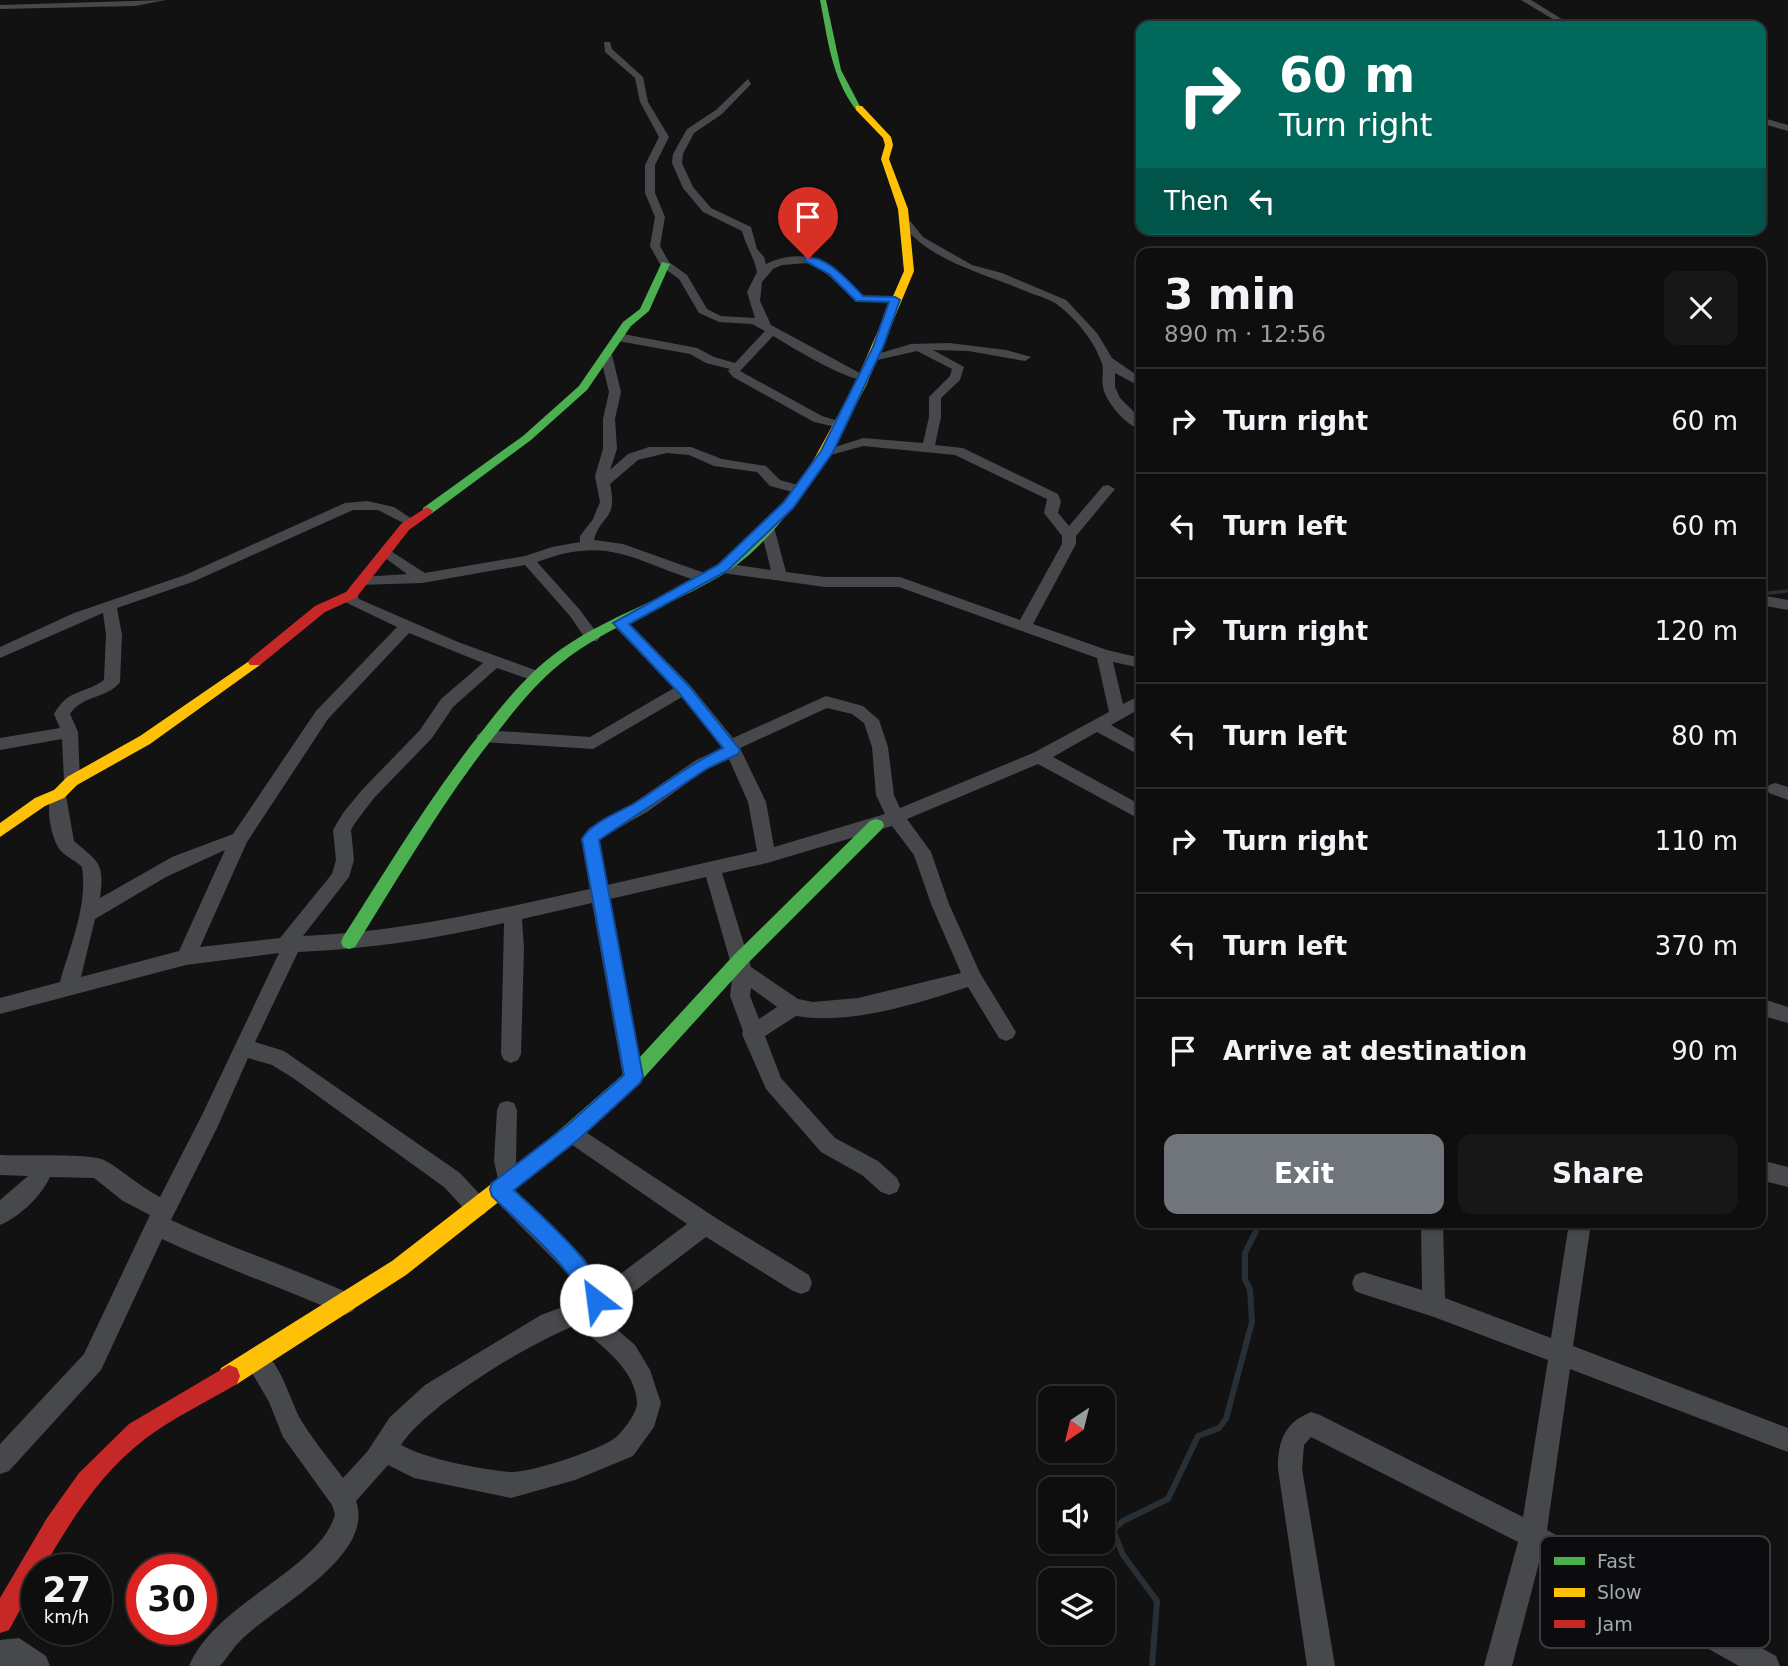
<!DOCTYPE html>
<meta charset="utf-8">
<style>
:root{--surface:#0e0e0e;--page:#171717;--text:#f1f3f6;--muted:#9b9c9e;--line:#2e2e2e;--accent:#70747b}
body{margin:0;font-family:"DejaVu Sans",sans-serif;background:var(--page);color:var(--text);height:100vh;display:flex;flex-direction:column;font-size:26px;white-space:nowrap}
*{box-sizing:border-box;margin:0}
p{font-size:23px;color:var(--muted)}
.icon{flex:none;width:38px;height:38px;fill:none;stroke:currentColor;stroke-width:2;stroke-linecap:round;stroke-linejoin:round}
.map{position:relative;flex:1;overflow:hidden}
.panel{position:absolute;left:1136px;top:248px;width:630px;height:980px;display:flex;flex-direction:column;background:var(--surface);border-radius:14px;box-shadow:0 2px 5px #0004,0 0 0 2px var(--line)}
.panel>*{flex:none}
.top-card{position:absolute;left:1136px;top:21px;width:630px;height:214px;border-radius:14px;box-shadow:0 2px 5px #0004,0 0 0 2px var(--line);background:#00695c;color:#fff;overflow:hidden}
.needle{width:46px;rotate:215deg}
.tools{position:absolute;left:1038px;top:1386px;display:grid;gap:14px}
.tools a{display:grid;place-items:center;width:77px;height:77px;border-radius:14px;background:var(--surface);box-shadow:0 2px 5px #0004,0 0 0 2px var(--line);font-size:35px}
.speed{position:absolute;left:21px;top:1554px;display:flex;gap:14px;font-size:35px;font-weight:700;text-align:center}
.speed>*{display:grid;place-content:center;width:91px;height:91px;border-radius:50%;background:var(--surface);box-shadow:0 2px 5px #0004,0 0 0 2px var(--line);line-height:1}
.speed small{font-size:18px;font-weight:400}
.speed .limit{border:10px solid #d22;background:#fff;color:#111}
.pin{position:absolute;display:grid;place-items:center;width:60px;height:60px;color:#fff;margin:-72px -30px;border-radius:50% 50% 50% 0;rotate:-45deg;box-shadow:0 0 7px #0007}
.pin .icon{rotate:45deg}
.me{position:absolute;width:77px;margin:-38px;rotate:330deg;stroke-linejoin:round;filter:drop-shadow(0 0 5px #0008)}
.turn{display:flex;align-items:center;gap:24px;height:147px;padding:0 28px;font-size:32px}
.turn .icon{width:91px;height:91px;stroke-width:2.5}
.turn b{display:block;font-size:49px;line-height:60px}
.then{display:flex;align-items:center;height:66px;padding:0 28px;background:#0003;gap:14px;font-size:26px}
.round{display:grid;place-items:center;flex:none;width:74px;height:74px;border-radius:14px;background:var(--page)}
.summary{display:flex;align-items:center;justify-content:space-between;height:119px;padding:0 28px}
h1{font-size:42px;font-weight:800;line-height:52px}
.primary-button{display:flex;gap:14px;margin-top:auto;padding:14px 28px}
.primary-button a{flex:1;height:80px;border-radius:14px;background:var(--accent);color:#fff;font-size:28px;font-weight:800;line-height:80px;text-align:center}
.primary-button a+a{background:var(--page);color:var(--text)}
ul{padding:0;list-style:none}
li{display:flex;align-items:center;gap:21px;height:105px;padding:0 28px;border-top:2px solid var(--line)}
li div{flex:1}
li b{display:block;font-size:26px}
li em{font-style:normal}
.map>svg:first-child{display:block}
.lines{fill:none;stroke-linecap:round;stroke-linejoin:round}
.stream-far1{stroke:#282f35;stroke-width:3.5}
.stream{stroke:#282f35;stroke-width:6}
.street{fill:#47484b;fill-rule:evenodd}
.fast{fill:#4caf50;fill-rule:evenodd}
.slow{fill:#ffc107;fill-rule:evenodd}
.jam{fill:#c62828;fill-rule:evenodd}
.route{fill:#1a73e8;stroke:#114b97;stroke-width:2}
.key{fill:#0c0c0e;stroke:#393b40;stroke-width:2}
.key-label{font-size:19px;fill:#a3a9b3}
</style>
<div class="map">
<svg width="1788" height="1666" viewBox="0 0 1788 1666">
<rect width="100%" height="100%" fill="#121212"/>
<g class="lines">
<!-- stream-far1 -->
<path class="stream-far1" d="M1760 594 1788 591"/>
<!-- stream -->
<path class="stream" d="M1152 1666 1157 1601 1123 1555 1113 1530 1123 1521 1168 1499 1198 1436 1219 1428 1226 1419 1252 1322 1250 1290 1245 1279V1253L1260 1223"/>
<!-- street -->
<g class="street">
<path d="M166 0 135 6 0 9V5Z"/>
<path d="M1521 0H1531L1573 26H1564Z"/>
<path d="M604 42H610L612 49 643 77 648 102 669 137 655 165V193L665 217 660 246 669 262 687 275 707 309 721 316 755 318 747 292 757 272C754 257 746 246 742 231L703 212 683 188 672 163 673 154 687 129 716 110 748 79 751 84 722 114 694 133 683 154 682 163 693 187 711 208 751 227 757 249 764 257 766 264C793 251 821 254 842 277 848 283 855 292 863 295 875 298 890 293 901 300L895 303 856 300 821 269 808 263 782 265 773 269 762 282 760 301 771 325 869 378C856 388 789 345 773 336L740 371 822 416 845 423V429L814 422 733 377 728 371 730 369 706 363 690 354 618 341 612 337 618 333 697 348 714 357 735 363 765 331 752 324 719 322 699 313 679 279 661 266 650 246 655 217 645 193V165L659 137 640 102 635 78 605 52Z"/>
<path d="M1760 117 1788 125V131L1760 123Z"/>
<path d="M902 221H910L923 237 972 265 1002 273 1066 300 1097 333 1112 358 1141 378V387L1115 373V387L1120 398 1141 419V430C1126 425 1106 403 1103 387 1101 378 1105 369 1101 361 1094 341 1076 319 1059 306 1052 300 1039 296 1030 293 987 274 930 262 901 223Z"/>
<path d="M949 343 1006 350 1031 357 1025 361 968 351 933 350 964 367 960 380 941 398V417L935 445 963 448 1058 494 1061 502 1058 513 1069 526 1103 486 1108 485 1115 489 1076 536V544L1033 624 1107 650 1141 658V668L1113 662 1123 704 1141 695V708L1111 725 1141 742V756L1097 732 1053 757 1141 805V820L1038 764 907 819 931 852 949 904 980 973 1016 1032 1013 1038 1006 1041 999 1038 968 987C916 1004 851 1025 796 1016L765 1036 781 1078 835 1138 878 1161 897 1178 900 1185 897 1192 889 1195 881 1192 862 1175 821 1152 766 1089 742 1034 743 1031 730 996 733 971 706 877 610 899 643 1077 640 1083 633 1086 626 1083 623 1077 592 903 522 919 524 949 521 1054 518 1060 511 1063 504 1060 501 1054 504 923C436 939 368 949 298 952L255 1042 284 1051 460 1173 485 1200 488 1207 485 1214 477 1217 469 1214 444 1187 293 1078 272 1065 248 1058 217 1128 171 1220C231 1248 293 1268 353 1295L357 1303 353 1311 345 1315C284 1289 222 1267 162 1239L101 1370 9 1471 0 1474V1444L84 1354 150 1215 123 1201 94 1178 50 1177C41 1196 21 1216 0 1225V1200L28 1176 0 1175V1155C20 1156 91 1153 104 1160 124 1171 140 1187 160 1197L202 1115 279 953 186 965 0 1014V998L60 982C70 946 88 905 82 867 76 861 66 857 60 850 50 836 45 804 53 790H65L74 841C98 862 105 862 100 898L172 857 233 834 316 711 397 627 345 602 344 595 351 590 356 592 359 599 458 642 543 673 545 677 537 682 497 668 453 707 432 738 374 798 355 823 351 830 354 860 349 877 303 936C401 932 495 910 590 889L581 839 589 828 635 802 696 760 722 748 682 697 593 749 484 742 476 736 484 730 590 737 674 688 615 627 612 623 615 619H625L690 685 733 738 826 696 863 706 879 720 888 747 894 795 900 808 1033 753 1109 712 1097 658 899 587H825L723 573 716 568 723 563 771 570 760 527 767 523 774 527 786 572 825 577H900L1020 620 1062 544V536L1044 513 1047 499 955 455 863 446 827 456 820 452 863 438 923 443 929 417V397L950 376 952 369 917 351 873 361 867 357 911 344ZM409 633 483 663 441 699 420 730 362 790 343 813 333 830 336 860 332 874 280 938 200 947 247 842 328 719ZM827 708 852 714 864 723 872 747 876 795 885 814 774 847 766 802 740 748ZM729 759 748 802 757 851 607 885 599 840 601 838 647 812 708 768ZM892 826 914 855 931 904 961 973 858 998 813 1002 798 999 751 967 722 873 767 863ZM225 850 179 951 81 977 95 919 166 877ZM751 988 777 1007 759 1019 750 996Z"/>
<path d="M606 351 612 355 621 392 615 419 617 449 610 470 628 454 649 447H691L722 459 766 466 780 480 805 487V493L800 494 770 486 757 472 714 466 689 455 667 453 638 460 610 484C618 521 601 514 594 540L623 544 710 575 712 578 705 583C637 564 612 533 537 562L580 610 597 633 600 637 597 641H587L570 616 525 565 422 583 358 585 356 582 363 577 407 574 381 555V549L386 548 425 573 525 556 552 547 580 542V536L593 519 600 502 595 476 603 449V419L609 392 600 355Z"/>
<path d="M367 501 394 507 418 523 411 527 378 510H353L195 581 117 608 122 635 120 682C107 699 82 695 70 714L78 732 80 781 78 785H66L64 781 62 739 0 750V738L60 728 54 714C69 688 83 695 104 680L106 635 103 613 0 658V647L74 613 185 575 345 503Z"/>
<path d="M1760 595 1788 600V610L1760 605Z"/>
<path d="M1775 783 1788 787V800L1769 793 1767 789 1769 785Z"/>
<path d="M1760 998 1788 1007V1023L1760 1015Z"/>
<path d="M507 1101 514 1103 517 1110 516 1161 520 1182 515 1190 584 1258 603 1287 687 1224 565 1140 561 1133 565 1126 572 1123 719 1220 809 1275 812 1283 809 1291 801 1294 793 1291 706 1237 615 1306 598 1313 635 1345 650 1370 661 1403 654 1427 633 1456 575 1480 511 1498 414 1478 388 1465 356 1501C376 1556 273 1608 241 1640 233 1648 227 1658 220 1666H189C216 1602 318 1571 335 1515L332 1505 283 1437 269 1402 244 1359 248 1351 256 1347C280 1357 289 1399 301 1420 313 1440 329 1459 343 1478L367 1452 390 1417 425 1385 541 1315 573 1303 583 1296 568 1274 491 1196 488 1189 491 1182 498 1179 494 1161 497 1110 500 1103ZM577 1325C600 1345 636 1369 637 1403 637 1413 622 1433 615 1438 600 1450 527 1474 509 1472 479 1469 426 1459 401 1445 426 1406 532 1341 577 1325Z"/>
<path d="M1760 1160 1788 1167V1187L1760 1180Z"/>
<path d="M1421 1223H1443L1445 1298 1551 1338 1569 1223H1591L1573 1346 1788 1428V1452L1570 1369 1547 1530 1776 1656 1780 1666H1739L1541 1555 1512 1666H1484L1518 1542 1311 1437 1304 1445 1302 1469 1335 1666H1307L1278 1469C1278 1441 1284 1423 1311 1412L1320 1415 1523 1517 1548 1360 1434 1317 1363 1294 1355 1291 1352 1283 1355 1275 1363 1272 1422 1290Z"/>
<path d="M19 1638 46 1656 50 1666H0V1640Z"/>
</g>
<!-- fast -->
<g class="fast">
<path d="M820 0H826L841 70 862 110H856C831 76 828 40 820 0Z"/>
<path d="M662 262 670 264 649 311 631 326 587 390 531 440 431 514H423V508L523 436 579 386 623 322 640 309Z"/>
<path d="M819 457 825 461C797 502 766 548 722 575 669 607 609 624 560 664 534 685 513 712 492 739 441 804 399 877 355 947L349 949 343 947 341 942 343 937C388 867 431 795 483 730 503 704 525 677 552 656 601 618 662 601 715 568 757 541 787 498 815 458Z"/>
<path d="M876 819 882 821 884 825 882 829 746 965 639 1083 562 1152 555 1155 548 1152 545 1146 548 1140 627 1071 734 955 870 821Z"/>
</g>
<!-- slow -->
<g class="slow">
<path d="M856 106H862L891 137 893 145 889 159 908 209 914 271 866 386 825 461 819 465 813 461 854 386 904 271 898 209 881 159 885 145 883 138 856 110Z"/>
<path d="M255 657 260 659 262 662 260 665 150 744 77 785 64 798 45 806 0 837V823L35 798 54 790 67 777 140 736Z"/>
<path d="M555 1137 562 1140 565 1146 562 1152 406 1275 237 1384 229 1387 221 1384 218 1376 221 1368 392 1261 548 1140Z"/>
</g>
<!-- jam -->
<g class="jam">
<path d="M427 507 433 511 431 514 409 530 356 598 325 612 260 665H250L248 662 250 659 315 606 346 592 401 524Z"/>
<path d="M229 1365 237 1368 240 1376 237 1384C206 1402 173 1418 145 1439 100 1473 70 1522 42 1570H37V1579L9 1630 0 1633V1598L47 1518 79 1473 129 1424Z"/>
</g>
</g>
<!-- route -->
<path class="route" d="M805 257C828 256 848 281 863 296L895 297 900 300 883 347 833 452 793 508 727 571 629 624 689 686 740 750 738 754 708 768 599 840 643 1077 640 1083 579 1139 514 1190C535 1211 616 1278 603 1308L596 1311 588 1308C570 1264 526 1230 492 1196L490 1189 492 1183 565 1127 624 1075 582 839C593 821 618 813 635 803 665 784 691 763 723 748L679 693 613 623 718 565 784 502 821 451 873 347 889 302 856 301 829 274 805 261Z"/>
<!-- legend -->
<rect x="1540" y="1536" width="230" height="112" rx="10" class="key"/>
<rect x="1554" y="1557" width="31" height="8" fill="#4caf50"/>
<rect x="1554" y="1588" width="31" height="9" fill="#ffc107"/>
<rect x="1554" y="1620" width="31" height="8" fill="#c62828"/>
<g class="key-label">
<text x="1597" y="1568">Fast</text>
<text x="1597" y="1599">Slow</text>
<text x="1597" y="1631">Jam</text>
</g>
</svg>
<div class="tools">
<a><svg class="needle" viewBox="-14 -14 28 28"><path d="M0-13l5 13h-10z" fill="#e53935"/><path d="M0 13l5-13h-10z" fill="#9b9c9e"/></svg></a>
<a><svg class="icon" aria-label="sound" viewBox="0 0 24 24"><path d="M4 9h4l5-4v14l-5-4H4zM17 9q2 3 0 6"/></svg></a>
<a><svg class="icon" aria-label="layers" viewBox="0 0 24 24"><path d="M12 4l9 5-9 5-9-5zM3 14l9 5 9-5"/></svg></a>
</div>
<div class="speed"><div>27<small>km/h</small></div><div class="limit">30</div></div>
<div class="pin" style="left:808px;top:259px;background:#d93025"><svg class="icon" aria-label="arrive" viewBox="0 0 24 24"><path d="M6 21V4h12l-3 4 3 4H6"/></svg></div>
<svg class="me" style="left:596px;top:1300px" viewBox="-20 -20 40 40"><circle r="19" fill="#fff"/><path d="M0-13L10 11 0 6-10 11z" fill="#1a73e8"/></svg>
<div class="top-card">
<div class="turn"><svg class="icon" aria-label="right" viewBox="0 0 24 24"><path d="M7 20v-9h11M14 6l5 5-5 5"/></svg><div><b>60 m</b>Turn right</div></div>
<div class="then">Then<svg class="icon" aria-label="left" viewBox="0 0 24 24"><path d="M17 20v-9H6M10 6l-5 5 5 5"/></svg></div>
</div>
<section class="panel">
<div class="summary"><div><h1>3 min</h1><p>890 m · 12:56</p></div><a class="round"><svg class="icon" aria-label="close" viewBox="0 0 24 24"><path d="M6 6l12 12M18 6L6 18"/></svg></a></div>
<ul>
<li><svg class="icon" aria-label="right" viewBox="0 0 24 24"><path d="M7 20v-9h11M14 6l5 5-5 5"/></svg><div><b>Turn right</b></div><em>60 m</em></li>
<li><svg class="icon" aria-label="left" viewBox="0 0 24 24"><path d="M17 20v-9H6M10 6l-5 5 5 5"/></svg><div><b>Turn left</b></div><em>60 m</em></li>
<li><svg class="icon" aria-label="right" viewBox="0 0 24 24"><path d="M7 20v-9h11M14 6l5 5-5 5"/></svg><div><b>Turn right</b></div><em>120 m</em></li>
<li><svg class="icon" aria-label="left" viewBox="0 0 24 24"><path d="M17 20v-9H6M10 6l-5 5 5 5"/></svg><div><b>Turn left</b></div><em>80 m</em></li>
<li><svg class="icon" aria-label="right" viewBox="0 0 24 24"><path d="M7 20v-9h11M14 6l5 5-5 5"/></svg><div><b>Turn right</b></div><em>110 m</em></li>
<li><svg class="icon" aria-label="left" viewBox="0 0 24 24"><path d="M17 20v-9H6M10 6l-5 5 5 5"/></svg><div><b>Turn left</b></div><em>370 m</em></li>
<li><svg class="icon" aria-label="arrive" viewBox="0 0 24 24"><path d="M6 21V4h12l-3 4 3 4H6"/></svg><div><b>Arrive at destination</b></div><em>90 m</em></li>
</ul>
<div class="primary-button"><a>Exit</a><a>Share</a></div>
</section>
</div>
